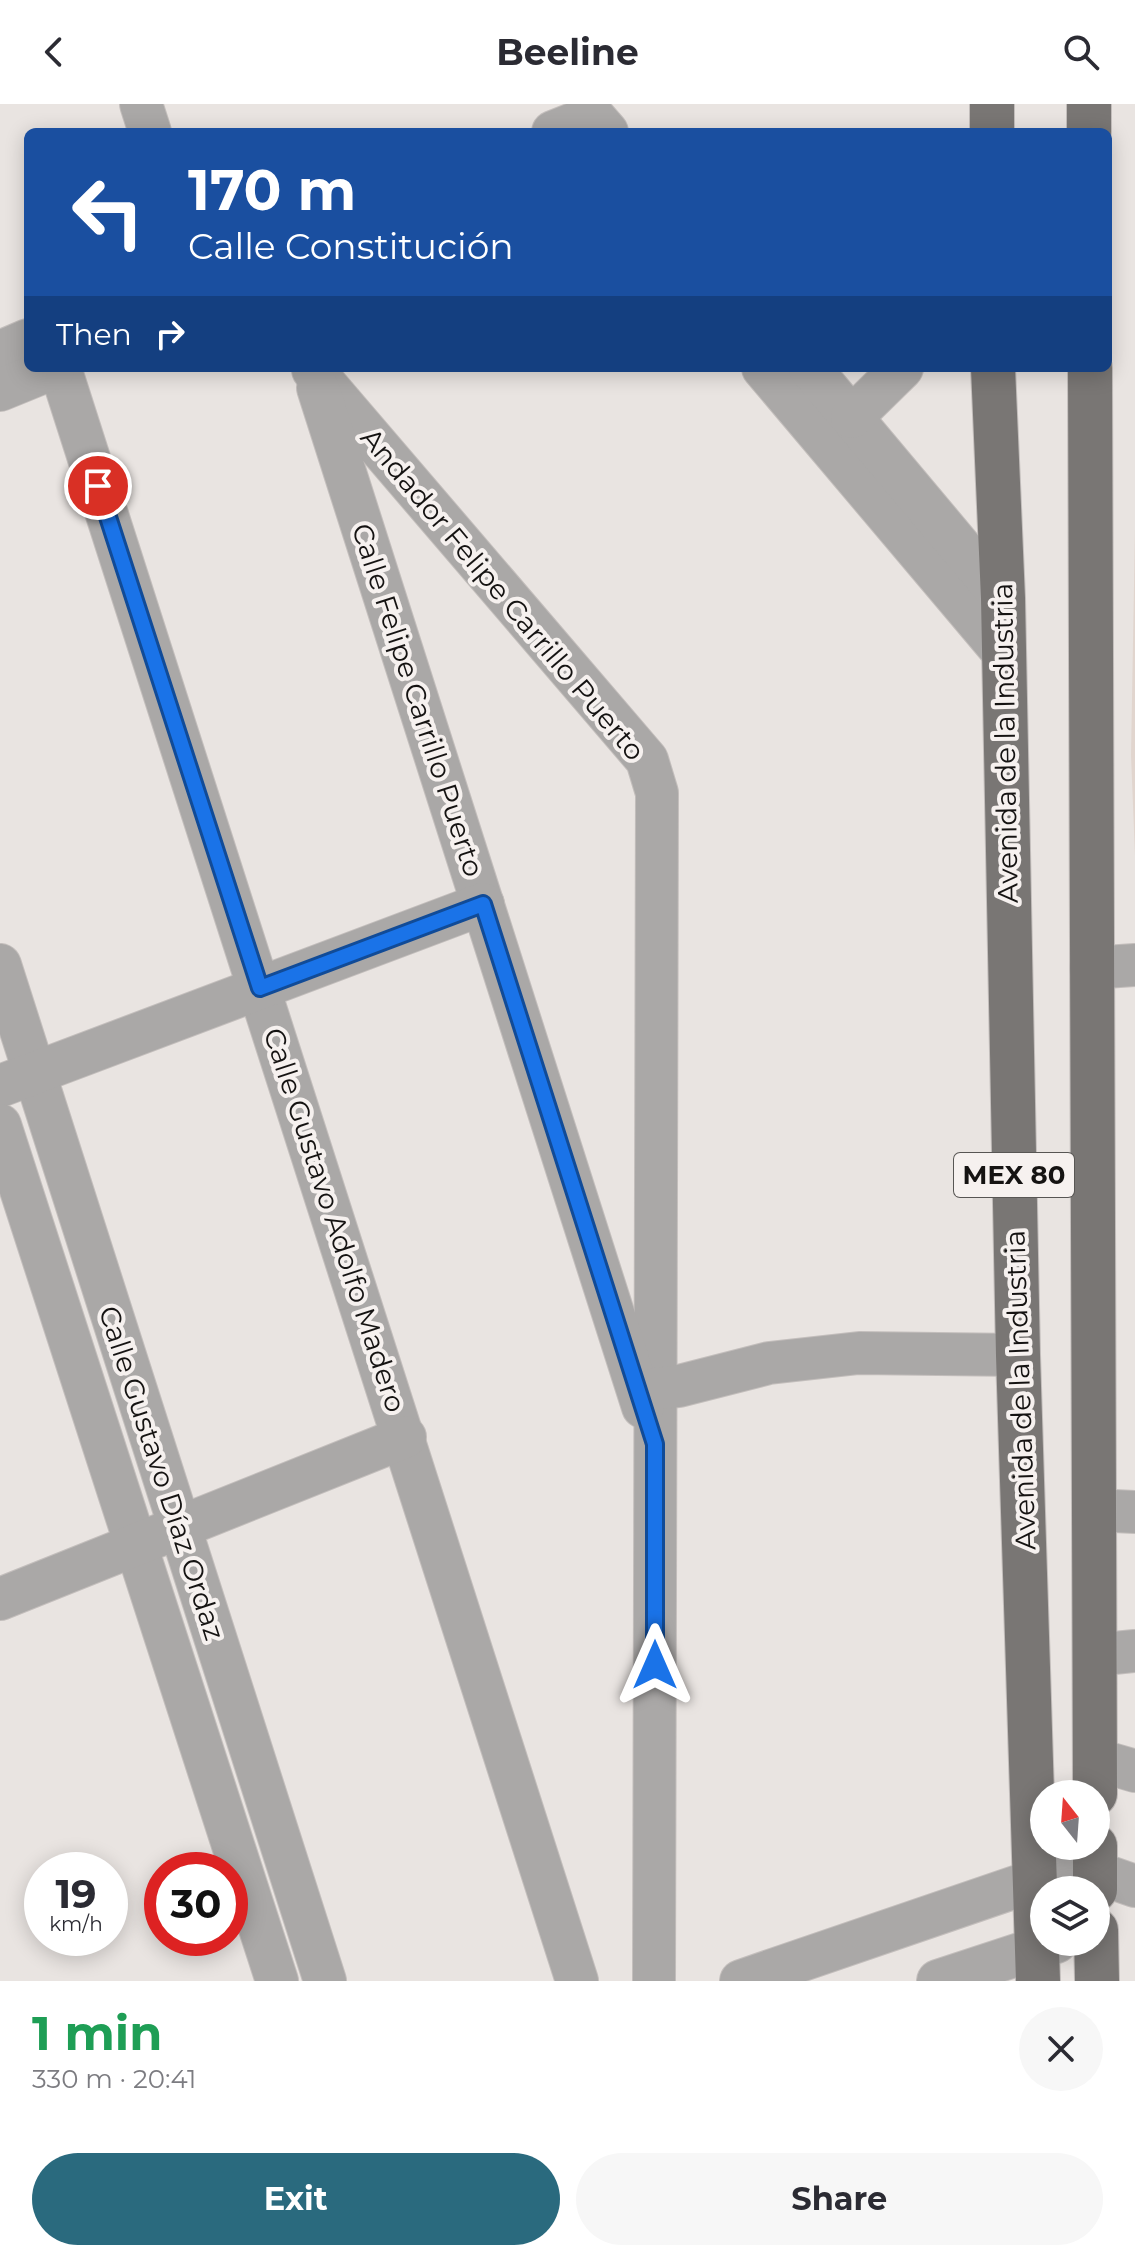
<!DOCTYPE html>
<meta charset="utf-8">
<style>
:root{--surface:#fff;--page:#f7f7f7;--text:#2b2b33;--muted:#7c7c81;--accent:#2a6a7e}
body{margin:0;font-family:Montserrat,sans-serif;background:var(--page);color:var(--text);height:100vh;display:flex;flex-direction:column;font-size:30px;white-space:nowrap}
*{box-sizing:border-box;margin:0}
p{font-size:26px;color:var(--muted)}
.icon{flex:none;width:44px;height:44px;fill:none;stroke:currentColor;stroke-width:2;stroke-linecap:round;stroke-linejoin:round}
.map{position:relative;height:1877px;overflow:hidden}
.drawer{display:flex;flex-direction:column;background:var(--surface);flex:1}
.drawer>*{flex:none}
.guide{position:absolute;left:24px;top:24px;width:1088px;height:244px;border-radius:12px;box-shadow:0 4px 20px #0003;background:#1a4fa0;color:#fff;overflow:hidden}
.needle{width:52px;rotate:343deg}
.controls{position:absolute;left:1030px;top:1676px;display:grid;gap:16px}
.controls a{display:grid;place-items:center;width:80px;height:80px;border-radius:50%;background:var(--surface);box-shadow:0 4px 20px #0003;font-size:40px}
.speed{position:absolute;left:24px;top:1748px;display:flex;gap:16px;font-size:40px;font-weight:700;text-align:center}
.speed>*{display:grid;place-content:center;width:104px;height:104px;border-radius:50%;background:var(--surface);box-shadow:0 4px 20px #0003;line-height:1}
.speed small{font-size:20px;font-weight:400}
.speed .limit{border:12px solid #d22;background:#fff;color:#111}
.pin{position:absolute;display:grid;place-items:center;width:68px;height:68px;color:#fff;margin:-34px;border:4px solid #fff;border-radius:50%;box-shadow:0 2px 8px #0007}
.me{position:absolute;width:88px;margin:-44px;rotate:0deg;stroke-linejoin:round;filter:drop-shadow(0 0 6px #0008)}
.turn{display:flex;align-items:center;gap:28px;height:168px;padding:0 32px;font-size:36px}
.turn .icon{width:104px;height:104px;stroke-width:2.5}
.turn b{display:block;font-size:56px;line-height:68px}
.then{display:flex;align-items:center;height:76px;padding:0 32px;background:#0003;gap:16px;font-size:30px}
.round{display:grid;place-items:center;flex:none;width:84px;height:84px;border-radius:42px;background:var(--page)}
.headline{display:flex;align-items:center;justify-content:space-between;height:136px;padding:0 32px}
h1{font-size:48px;font-weight:700;line-height:60px;color:#1e9e55}
.action{display:flex;gap:16px;margin-top:auto;padding:16px 32px}
.action a{flex:1;height:92px;border-radius:48px;background:var(--accent);color:#fff;font-size:32px;font-weight:700;line-height:92px;text-align:center}
.action a+a{background:var(--page);color:var(--text)}
header{display:flex;justify-content:space-between;align-items:center;height:104px;padding:0 32px;background:var(--surface);font-size:36px;font-weight:700}
.map>svg:first-child{display:block}
.built{fill:#e1d5ce}
.lines{fill:none;stroke-linecap:round;stroke-linejoin:round}
.minor-casing{stroke:#c3bebc;stroke-width:44}
.major-casing{stroke:#c3bebc;stroke-width:46}
.minor{stroke:#aaa8a7;stroke-width:42}
.major{stroke:#797674;stroke-width:44}
.route-casing{stroke:#114b97;stroke-width:20}
.route{stroke:#1a73e8;stroke-width:14}
.labels{text-anchor:middle;stroke-width:8;stroke-linejoin:round;paint-order:stroke}
.shield{fill:#f6f1ef;stroke:#585654;stroke-width:2}
.shield-label{font-size:26px;font-weight:bold;fill:#151312}
.street-label{font-size:28px;fill:#151312;stroke:#f6f1ef}
</style>
<header><svg class="icon" aria-label="back" viewBox="0 0 24 24"><path d="M15 5l-7 7 7 7"/></svg>Beeline<svg class="icon" aria-label="search" viewBox="0 0 24 24"><circle cx="10" cy="10" r="6"/><path d="M15 15l6 6"/></svg></header>
<div class="map">
<svg width="1135" height="1877" viewBox="0 0 1135 1877">
<rect width="100%" height="100%" fill="#e9e4e1"/>
<!-- built -->
<path class="built" d="M1135 425V751L1131 651Z"/>
<g class="lines">
<!-- minor casing -->
<g class="minor-casing">
<g id="minor">
<path d="M141 0 150 28"/>
<path d="M553 28 593 12 607 28"/>
<path d="M0 248 28 236"/>
<path d="M60 264 577 1877"/>
<path d="M763 264 1002 547"/>
<path d="M810 264 1003 494"/>
<path d="M313 266 647 656 657 689 654 1877"/>
<path d="M318 284 643 1303"/>
<path d="M0 286 54 264"/>
<path d="M852 313 902 264"/>
<path d="M0 861 325 1877"/>
<path d="M1091 864 1135 861"/>
<path d="M0 982 483 800"/>
<path d="M0 1021 277 1877"/>
<path d="M655 1285 679 1282 769 1259 859 1249 1018 1251"/>
<path d="M1093 1406 1135 1408"/>
<path d="M0 1495 405 1333"/>
<path d="M1094 1551 1135 1547"/>
<path d="M1094 1655 1135 1667"/>
<path d="M741 1877 1036 1776 1095 1768 1135 1782"/>
<path d="M938 1877 1056 1838"/>
</g>
</g>
<!-- major casing -->
<g class="major-casing">
<g id="major">
<path d="M1089 0V28"/>
<path d="M992 28V0"/>
<path d="M993 264 1003 494 1018 1251 1038 1877"/>
<path d="M1090 264 1095 1690"/>
<path d="M1095 1742V1786"/>
<path d="M1096 1826 1097 1877"/>
</g>
</g>
<!-- minor -->
<use href="#minor" class="minor"/>
<!-- major -->
<use href="#major" class="major"/>
</g>
<g class="lines">
<!-- route casing -->
<g class="route-casing">
<path id="route" d="M98 382 260 884 483 800 655 1340V1561"/>
</g>
<!-- route -->
<use href="#route" class="route"/>
</g>
<g class="labels">
<!-- shield labels -->
<rect class="shield" x="954" y="1049" width="120" height="44" rx="6"/>
<g class="shield-label">
<text x="1014" y="1080">MEX 80</text>
</g>
<!-- street labels -->
<g class="street-label">
<text transform="translate(503 490) rotate(50)" y="10">Andador Felipe Carrillo Puerto</text>
<text transform="translate(418 596) rotate(72)" y="10">Calle Felipe Carrillo Puerto</text>
<text transform="translate(1005 639) rotate(-91)" y="10">Avenida de la Industria</text>
<text transform="translate(335 1116) rotate(72)" y="10">Calle Gustavo Adolfo Madero</text>
<text transform="translate(1020 1286) rotate(-92)" y="10">Avenida de la Industria</text>
<text transform="translate(162 1369) rotate(72)" y="10">Calle Gustavo Díaz Ordaz</text>
</g>
</g>
</svg>
<div class="controls">
<a><svg class="needle" viewBox="-14 -14 28 28"><path d="M0-13l5 13h-10z" fill="#e53935"/><path d="M0 13l5-13h-10z" fill="#7c7c81"/></svg></a>
<a><svg class="icon" aria-label="layers" viewBox="0 0 24 24"><path d="M12 4l9 5-9 5-9-5zM3 14l9 5 9-5"/></svg></a>
</div>
<div class="speed"><div>19<small>km/h</small></div><div class="limit">30</div></div>
<div class="pin" style="left:98px;top:382px;background:#d93025"><svg class="icon" aria-label="arrive" viewBox="0 0 24 24"><path d="M6 21V4h12l-3 4 3 4H6"/></svg></div>
<svg class="me" style="left:655px;top:1561px" viewBox="-20 -20 40 40"><path d="M0-17L14 15 0 8-14 15z" fill="#1a73e8" stroke="#fff" stroke-width="4"/></svg>
<div class="guide">
<div class="turn"><svg class="icon" aria-label="left" viewBox="0 0 24 24"><path d="M17 20v-9H6M10 6l-5 5 5 5"/></svg><div><b>170 m</b>Calle Constitución</div></div>
<div class="then">Then<svg class="icon" aria-label="right" viewBox="0 0 24 24"><path d="M7 20v-9h11M14 6l5 5-5 5"/></svg></div>
</div>
</div>
<section class="drawer">
<div class="headline"><div><h1>1 min</h1><p>330 m · 20:41</p></div><a class="round"><svg class="icon" aria-label="close" viewBox="0 0 24 24"><path d="M6 6l12 12M18 6L6 18"/></svg></a></div>
<div class="action"><a>Exit</a><a>Share</a></div>
</section>
